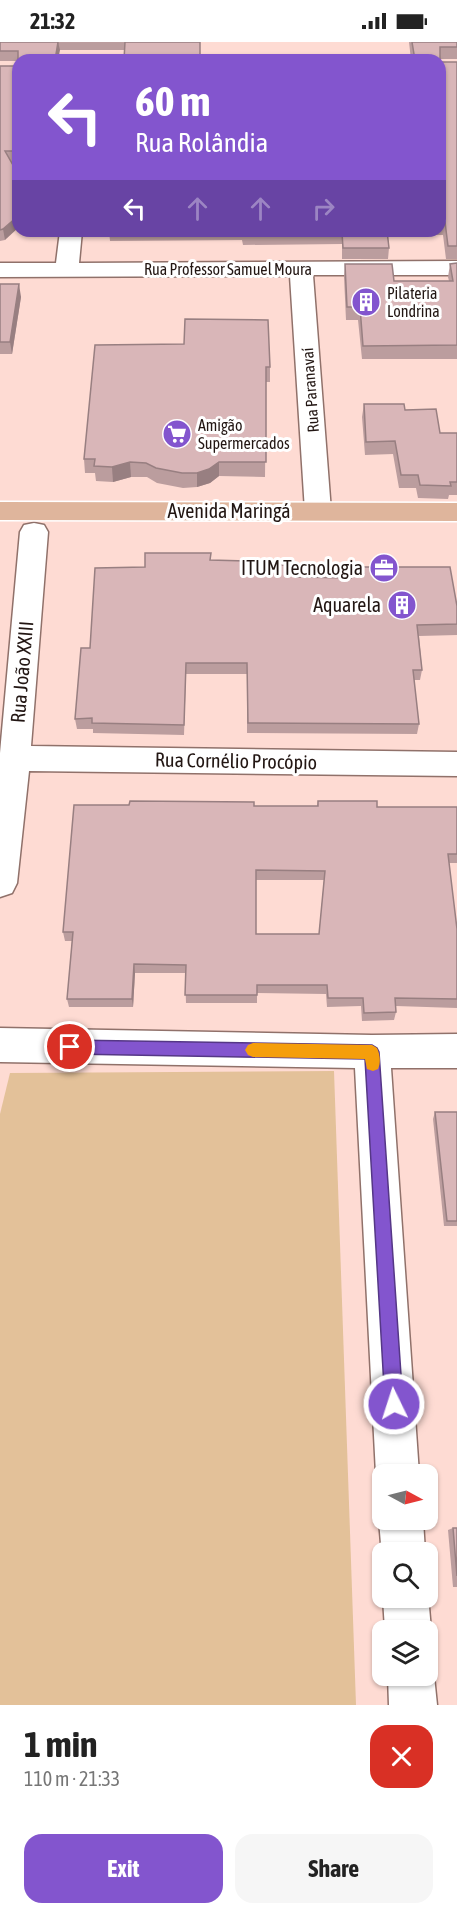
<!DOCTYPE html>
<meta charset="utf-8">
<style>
:root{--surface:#fff;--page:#f6f6f6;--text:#222;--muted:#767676;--accent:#8355ce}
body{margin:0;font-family:"Asap Condensed",sans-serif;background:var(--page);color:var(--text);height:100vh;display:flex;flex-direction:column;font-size:22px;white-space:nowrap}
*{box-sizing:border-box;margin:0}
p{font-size:20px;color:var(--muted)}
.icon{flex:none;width:33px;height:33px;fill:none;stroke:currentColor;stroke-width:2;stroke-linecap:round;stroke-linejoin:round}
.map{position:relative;height:1663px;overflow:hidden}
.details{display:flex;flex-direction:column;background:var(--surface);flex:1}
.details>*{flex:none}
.banner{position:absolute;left:12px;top:12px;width:434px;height:183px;border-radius:18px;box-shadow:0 2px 4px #0004;background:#8355ce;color:#fff;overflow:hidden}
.needle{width:39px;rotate:97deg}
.controls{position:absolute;left:372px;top:1422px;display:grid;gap:12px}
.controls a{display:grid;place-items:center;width:66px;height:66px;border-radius:12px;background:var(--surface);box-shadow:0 2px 4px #0004;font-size:30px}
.pin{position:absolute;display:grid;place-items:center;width:51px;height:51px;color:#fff;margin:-26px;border:3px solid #fff;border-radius:50%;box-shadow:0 2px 6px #0007}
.me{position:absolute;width:66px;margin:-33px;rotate:356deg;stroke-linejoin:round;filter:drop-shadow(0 0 4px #0008)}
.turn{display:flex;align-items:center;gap:21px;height:126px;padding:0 24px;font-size:27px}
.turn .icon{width:78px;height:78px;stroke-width:2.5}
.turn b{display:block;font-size:42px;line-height:51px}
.lanes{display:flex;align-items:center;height:57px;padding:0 24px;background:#0003;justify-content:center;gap:30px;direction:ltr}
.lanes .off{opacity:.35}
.round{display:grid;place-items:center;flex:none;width:63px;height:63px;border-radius:18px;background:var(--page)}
.headline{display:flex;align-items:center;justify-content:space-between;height:102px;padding:0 24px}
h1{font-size:36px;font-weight:700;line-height:45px}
.button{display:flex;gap:12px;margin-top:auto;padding:12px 24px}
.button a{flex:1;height:69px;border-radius:18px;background:var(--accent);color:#fff;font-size:24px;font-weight:700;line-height:69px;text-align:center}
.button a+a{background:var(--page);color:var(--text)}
.status{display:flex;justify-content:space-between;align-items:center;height:42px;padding:0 30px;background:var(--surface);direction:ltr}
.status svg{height:16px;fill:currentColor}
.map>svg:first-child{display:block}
.green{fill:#e3c199}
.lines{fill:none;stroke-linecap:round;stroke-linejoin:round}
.minor-casing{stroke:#90716a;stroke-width:3}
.major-casing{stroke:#fff;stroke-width:3}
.minor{fill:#fff;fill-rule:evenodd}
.major{fill:#dfb59c;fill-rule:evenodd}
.wall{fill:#bb9d9e;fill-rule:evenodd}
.shaded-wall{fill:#987f81}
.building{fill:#d9b6b8;stroke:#987f81;stroke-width:1.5;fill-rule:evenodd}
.route{fill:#8355ce;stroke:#553786;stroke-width:1.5}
.slow{fill:#f59e0b}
.labels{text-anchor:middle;stroke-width:6;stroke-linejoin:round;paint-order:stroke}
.far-street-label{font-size:16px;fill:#221613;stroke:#fff}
.far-poi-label{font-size:16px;fill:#221613;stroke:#fff;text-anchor:start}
.street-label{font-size:20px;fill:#221613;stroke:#fff}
.poi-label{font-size:20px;fill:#221613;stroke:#fff;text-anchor:end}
</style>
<div class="status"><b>21:32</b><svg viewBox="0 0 49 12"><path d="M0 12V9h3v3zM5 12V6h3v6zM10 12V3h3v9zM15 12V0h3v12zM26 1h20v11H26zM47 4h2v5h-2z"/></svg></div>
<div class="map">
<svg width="457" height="1663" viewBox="0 0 457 1663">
<rect width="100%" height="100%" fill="#fedbd3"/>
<!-- green -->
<path class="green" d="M334 1029 356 1663H0V1072L10 1031Z"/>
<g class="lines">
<!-- minor casing -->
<g class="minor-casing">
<g id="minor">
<path d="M60 189H82L79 221 457 219V233H313L331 469 327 476 318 478 309 476 305 469 290 234 0 235V221H56Z"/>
<path d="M34 481 44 483 48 490 31 704 457 710V734L29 729 17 841 12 851 0 855V711L20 490 24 483Z"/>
<path d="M0 986 372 993 457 992V1026H391L419 1432H382V1447L376 1432 355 1026 0 1020Z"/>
<path d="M382 1469V1478H423L425 1510H382V1514L379 1478Z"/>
<path d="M428 1553 431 1588 428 1596V1588H385L383 1556H428Z"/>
<path d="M428 1617 434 1634 437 1663H389L388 1634H428Z"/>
</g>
</g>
<!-- major casing -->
<g class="major-casing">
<path id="major" d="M0 460 457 461V479L0 478Z"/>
</g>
<!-- minor -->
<use href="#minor" class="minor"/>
<!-- major -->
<use href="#major" class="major"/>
</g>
<!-- wall -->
<g class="wall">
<path d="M0 0H200L125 8H60L18 19H0Z"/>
<path d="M409 0H457V17H440V20H457V217H446L443 193H436V189H440V18H411Z"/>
<path d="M0 24H18V120H11L5 198 0 199Z"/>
<path d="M109 189H387L389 206 388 217H342V202L243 203 242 198 110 199Z"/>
<path d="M457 221V317H362L358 278H346L344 235 345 222 394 239H449L448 235 450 222Z"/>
<path d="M0 242 21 255 12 312H0Z"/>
<path d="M184 302 270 325V340H266L265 435 219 434 210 441 197 445 183 446 157 441 147 435H131L113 440 96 439 95 431H85L84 417Z"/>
<path d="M364 362 405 368 440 391H457V453H449L448 457 418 456 416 446H399L393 412 365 413 362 375Z"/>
<path d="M211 518 246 523 297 535 349 536 350 525 457 564V593L419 594 422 628 420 638H414L419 682 417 692 247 691V632H186L184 693 93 691V687H77L75 677 90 606 145 525Z"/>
<path d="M318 759 377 765H457V821H449L457 887V966L396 964V970L394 978 362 979 361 964 327 965 326 952 257 951V961H186L185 931H135L133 965H69L67 957 72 899H65L63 890 254 764H317ZM256 838H324L319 892H256Z"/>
<path d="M435 1070H457V1184H444L433 1077Z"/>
<path d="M453 1486H457V1545H453L448 1488Z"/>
</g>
<!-- shaded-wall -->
<g class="shaded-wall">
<path d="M58 0 60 8 58 18H55Z"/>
<path d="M18 174V186L5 198 3 187Z"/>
<path d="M19 242 21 255 12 312 10 300Z"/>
<path d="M130 420 131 435 113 440 112 425Z"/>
<path d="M219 420V434L210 441 197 445V431Z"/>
<path d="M134 922 135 931 133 965 132 957Z"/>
</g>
<!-- building -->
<g class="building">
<path d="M0 0H58L55 18H18V9H0Z"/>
<path d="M125 0H200V18H124Z"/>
<path d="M412 0H457V5H440V20H457V204H448L445 180H440V18H415Z"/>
<path d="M0 24H18V109H5L18 132V174L3 187 0 188Z"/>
<path d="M243 189H387L389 206H343L342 191 243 192Z"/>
<path d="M457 221V303L363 304 360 265H347L345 222H392L394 239H453L450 222Z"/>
<path d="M0 242H19L10 300H0Z"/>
<path d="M185 277 268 278 270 325H266V420H219L209 427 197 431H182L156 426 146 421 130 420 112 425 94 424 95 417H84L95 303 184 302Z"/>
<path d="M364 362H404L405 368 436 367 440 391H457V440H450L451 444 420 443 418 433H401L395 399 366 400Z"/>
<path d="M145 511H211L210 518 246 519V523H297V535L351 536 350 525H450L457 564V582L417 583 422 628H413L419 682 248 681 247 621H186L184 683 92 681V676L75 677 81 606H90L95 526 145 525Z"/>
<path d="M130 759 254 760V764H318V759H377V765H457V812H448L457 887V957L395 956 396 970 364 971 363 956H328L327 943H257V953H185L186 923 134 922 132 957H67L73 890H63L74 763H129ZM256 828 325 829 319 892H256Z"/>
<path d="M435 1070H457V1179H447Z"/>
<path d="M453 1486H457V1534Z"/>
</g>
<!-- route -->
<path class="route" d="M70 998 372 1003 377 1006 379 1010 403 1362 400 1368 394 1371 388 1368 385 1362 365 1017 70 1012 64 1010 62 1005 64 1000Z"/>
<!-- slow -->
<path class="slow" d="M253 1001 372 1003 377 1006C380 1013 381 1020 378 1027L373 1029 367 1027 365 1017 253 1015 248 1013 245 1008 248 1003Z"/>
<!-- icons -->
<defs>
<g id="building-disc" transform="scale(1.5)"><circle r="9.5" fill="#8355ce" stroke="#fff"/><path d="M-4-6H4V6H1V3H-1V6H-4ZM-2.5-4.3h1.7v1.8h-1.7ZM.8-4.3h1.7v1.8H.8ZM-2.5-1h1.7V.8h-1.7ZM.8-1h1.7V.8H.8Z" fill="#fff"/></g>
<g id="supermarket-disc" transform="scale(1.5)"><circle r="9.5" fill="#8355ce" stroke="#fff"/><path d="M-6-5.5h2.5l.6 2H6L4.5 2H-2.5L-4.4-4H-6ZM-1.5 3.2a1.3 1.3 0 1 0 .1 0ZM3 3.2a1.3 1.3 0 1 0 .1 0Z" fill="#fff"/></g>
<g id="office-disc" transform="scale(1.5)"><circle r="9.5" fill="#8355ce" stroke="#fff"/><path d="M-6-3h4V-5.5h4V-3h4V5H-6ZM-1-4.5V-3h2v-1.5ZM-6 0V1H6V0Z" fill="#fff"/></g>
</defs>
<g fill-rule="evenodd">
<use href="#building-disc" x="366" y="260"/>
<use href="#supermarket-disc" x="177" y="392"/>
<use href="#office-disc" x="384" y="526"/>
<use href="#building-disc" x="402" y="563"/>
</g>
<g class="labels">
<!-- far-street labels -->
<g class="far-street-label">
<text x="228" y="233">Rua Professor Samuel Moura</text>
<text transform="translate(310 348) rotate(-94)" y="6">Rua Paranavaí</text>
</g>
<!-- far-poi labels -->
<g class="far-poi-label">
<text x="387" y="257">Pilateria<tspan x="387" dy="18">Londrina</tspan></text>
<text x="198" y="389">Amigão<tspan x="198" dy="18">Supermercados</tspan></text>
</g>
<!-- street labels -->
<g class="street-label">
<text x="229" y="476">Avenida Maringá</text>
<text transform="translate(22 630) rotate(-85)" y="7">Rua João XXIII</text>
<text transform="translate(236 719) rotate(1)" y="7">Rua Cornélio Procópio</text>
</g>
<!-- poi labels -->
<g class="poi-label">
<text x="363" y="533">ITUM Tecnologia</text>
<text x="381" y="570">Aquarela</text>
</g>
</g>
</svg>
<div class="controls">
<a><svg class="needle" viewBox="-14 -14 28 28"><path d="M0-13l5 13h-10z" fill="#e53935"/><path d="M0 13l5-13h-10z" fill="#767676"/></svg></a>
<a><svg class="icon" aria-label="search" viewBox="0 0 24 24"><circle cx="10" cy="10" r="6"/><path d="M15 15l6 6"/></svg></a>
<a><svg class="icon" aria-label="layers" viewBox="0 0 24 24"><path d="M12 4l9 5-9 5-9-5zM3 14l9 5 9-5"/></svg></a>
</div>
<div class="pin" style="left:70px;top:1005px;background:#d93025"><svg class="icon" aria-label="arrive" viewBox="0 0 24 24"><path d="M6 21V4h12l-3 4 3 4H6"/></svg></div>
<svg class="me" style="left:394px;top:1362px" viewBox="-20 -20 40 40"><circle r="17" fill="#8355ce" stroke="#fff" stroke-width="3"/><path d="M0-11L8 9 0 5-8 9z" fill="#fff"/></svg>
<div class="banner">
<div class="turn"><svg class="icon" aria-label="left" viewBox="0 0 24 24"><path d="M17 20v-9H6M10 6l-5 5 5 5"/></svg><div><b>60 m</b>Rua Rolândia</div></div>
<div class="lanes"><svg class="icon" aria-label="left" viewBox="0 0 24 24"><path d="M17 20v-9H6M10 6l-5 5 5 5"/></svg><svg class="icon off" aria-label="ahead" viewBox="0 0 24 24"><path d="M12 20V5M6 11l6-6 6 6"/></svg><svg class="icon off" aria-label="ahead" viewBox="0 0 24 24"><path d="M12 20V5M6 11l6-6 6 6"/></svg><svg class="icon off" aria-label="right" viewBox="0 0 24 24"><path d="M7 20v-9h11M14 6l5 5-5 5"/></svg></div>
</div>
</div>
<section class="details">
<div class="headline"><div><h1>1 min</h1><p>110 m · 21:33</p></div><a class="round" style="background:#d93025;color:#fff"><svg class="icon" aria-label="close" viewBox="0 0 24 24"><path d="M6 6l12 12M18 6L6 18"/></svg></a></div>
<div class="button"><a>Exit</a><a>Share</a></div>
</section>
